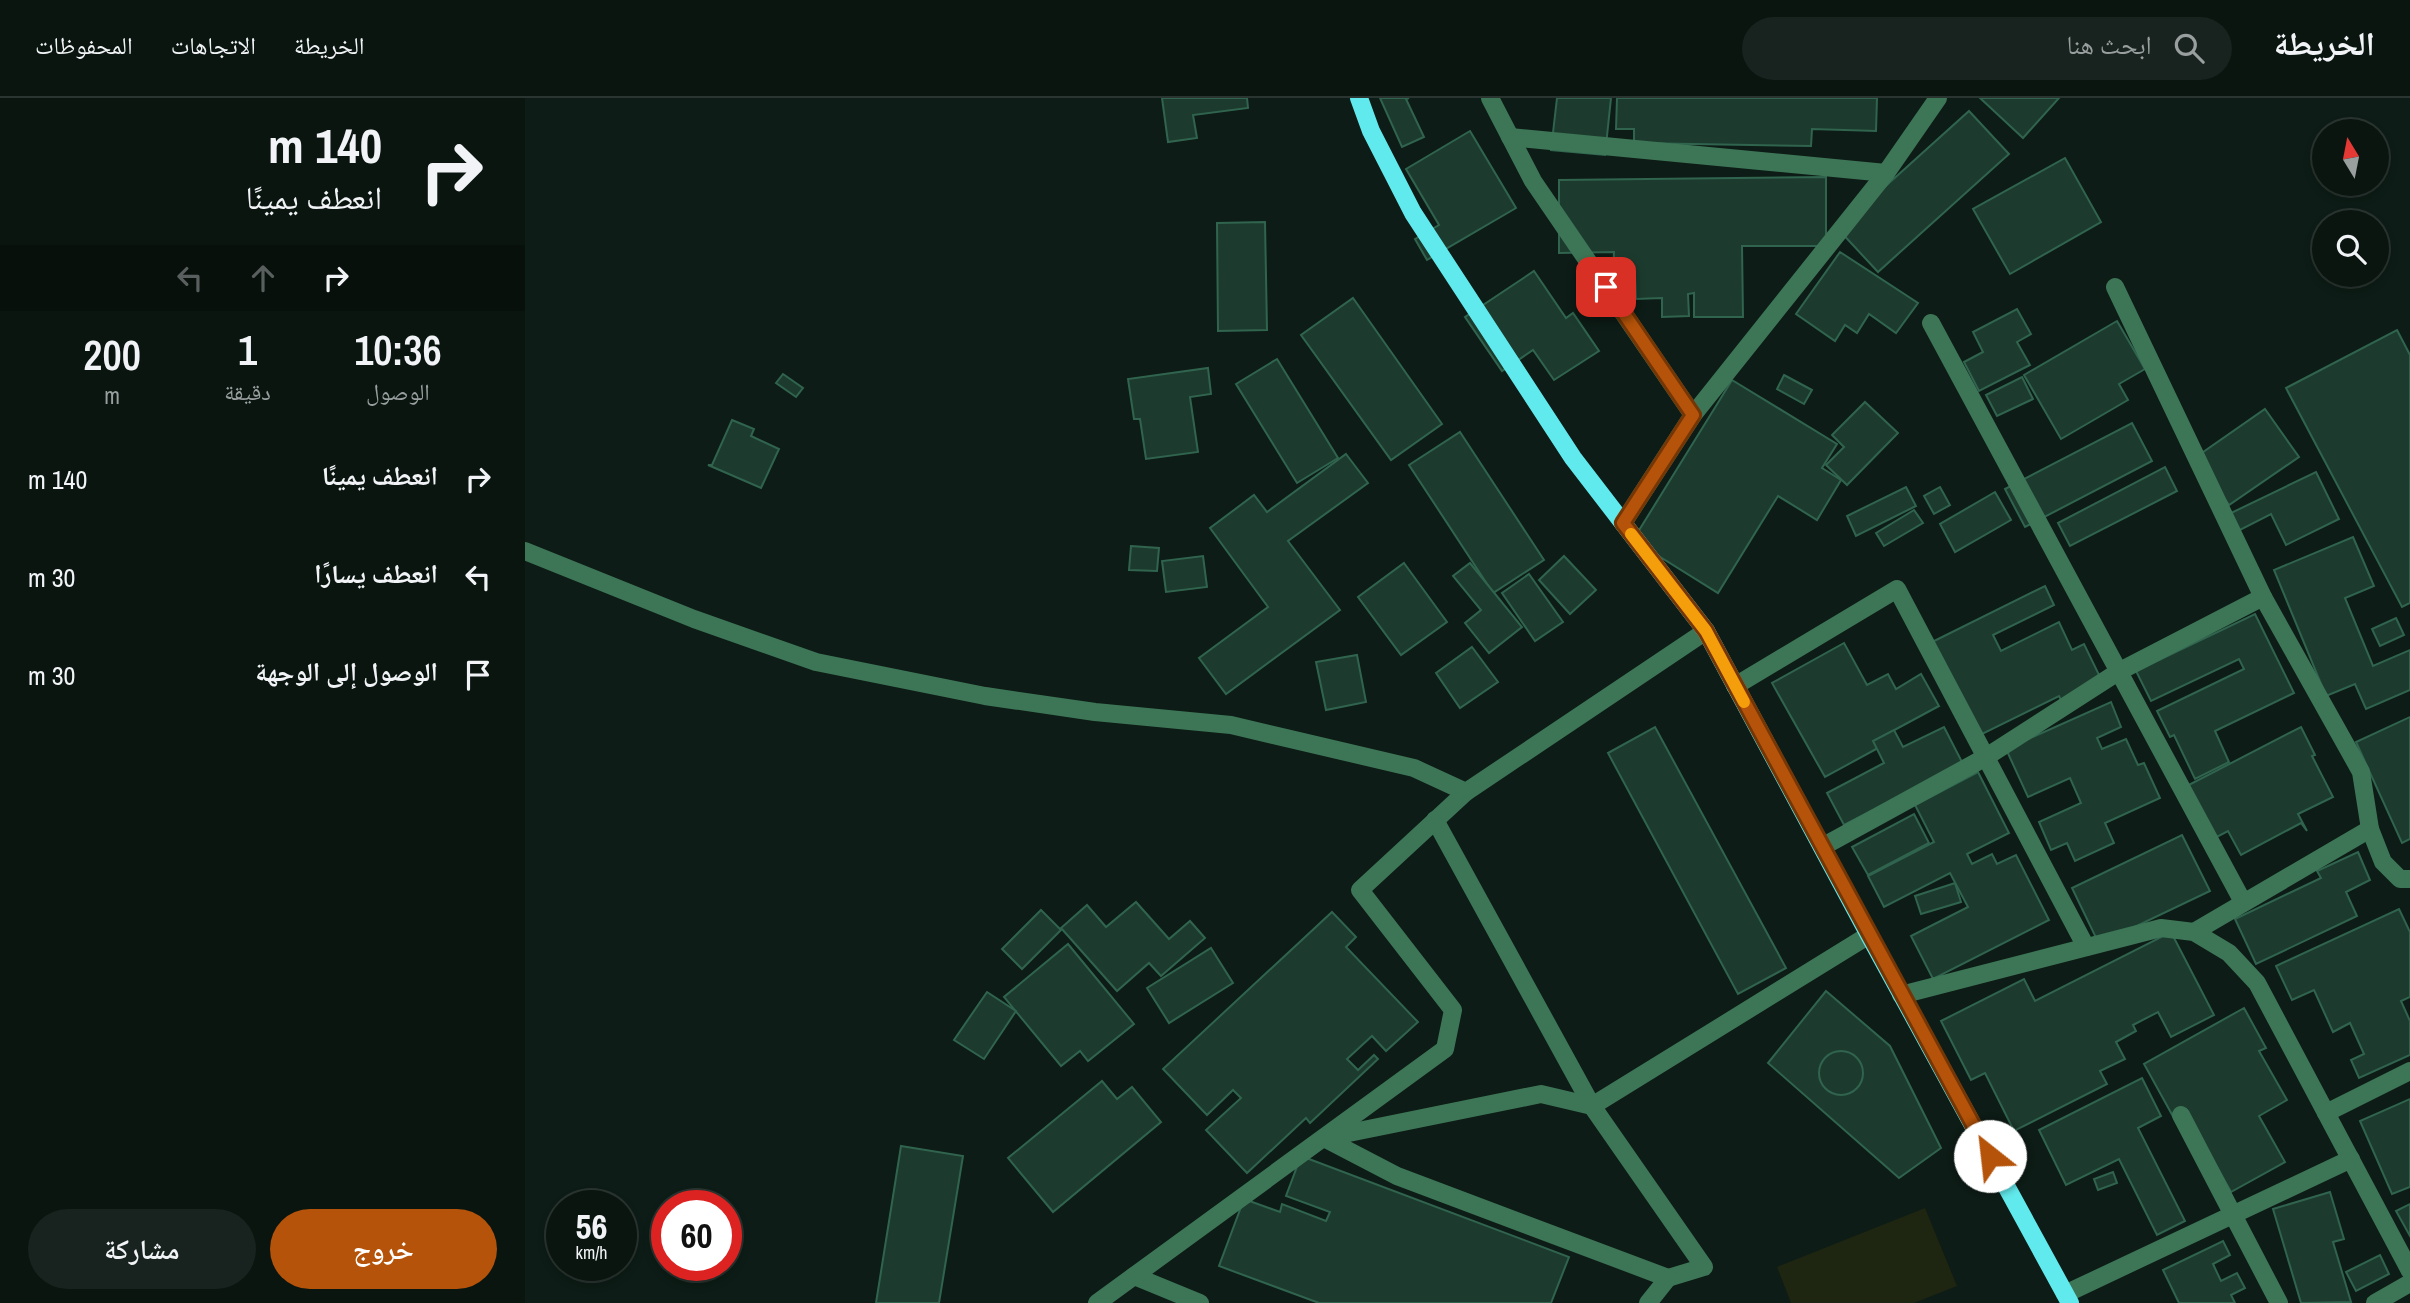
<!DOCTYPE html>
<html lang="ar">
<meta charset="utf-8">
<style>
:root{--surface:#0a1510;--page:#18221e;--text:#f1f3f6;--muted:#999f9f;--line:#2a3430;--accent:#b45309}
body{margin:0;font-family:"Archivo Narrow","Noto Naskh Arabic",sans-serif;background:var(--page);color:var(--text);direction:rtl;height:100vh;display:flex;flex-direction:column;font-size:26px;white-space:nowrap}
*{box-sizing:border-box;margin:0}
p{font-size:23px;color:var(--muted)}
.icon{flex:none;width:38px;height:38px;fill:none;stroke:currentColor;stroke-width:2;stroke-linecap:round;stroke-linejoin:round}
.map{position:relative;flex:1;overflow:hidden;direction:ltr}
.panel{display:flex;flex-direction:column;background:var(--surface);width:525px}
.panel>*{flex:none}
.guide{background:#0a1510;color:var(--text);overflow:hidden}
.needle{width:46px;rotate:350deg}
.controls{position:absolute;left:1787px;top:21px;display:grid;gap:14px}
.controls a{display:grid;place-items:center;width:77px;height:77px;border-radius:50%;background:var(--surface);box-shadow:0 4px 10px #0003,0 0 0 2px var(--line);font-size:35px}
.speed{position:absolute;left:21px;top:1092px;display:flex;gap:14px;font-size:35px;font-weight:700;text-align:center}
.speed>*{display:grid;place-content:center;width:91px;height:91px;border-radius:50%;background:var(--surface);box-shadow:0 4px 10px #0003,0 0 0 2px var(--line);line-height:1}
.speed small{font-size:18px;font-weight:400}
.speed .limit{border:10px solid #d22;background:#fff;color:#111}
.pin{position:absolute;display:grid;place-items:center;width:60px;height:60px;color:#fff;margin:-30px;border-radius:14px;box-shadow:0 4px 10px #0006}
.me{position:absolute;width:77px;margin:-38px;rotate:331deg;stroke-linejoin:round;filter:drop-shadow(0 0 5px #0008)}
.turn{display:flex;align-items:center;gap:24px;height:147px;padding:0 28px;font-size:32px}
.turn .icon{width:91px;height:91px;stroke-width:2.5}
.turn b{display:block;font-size:49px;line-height:60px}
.lanes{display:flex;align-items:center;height:66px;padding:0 28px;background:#0003;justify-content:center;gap:35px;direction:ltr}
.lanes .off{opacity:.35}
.eta{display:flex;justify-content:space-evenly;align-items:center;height:119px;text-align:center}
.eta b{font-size:42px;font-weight:600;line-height:49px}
.cta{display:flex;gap:14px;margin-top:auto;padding:14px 28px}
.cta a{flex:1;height:80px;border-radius:42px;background:var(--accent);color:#fff;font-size:28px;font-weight:600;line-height:80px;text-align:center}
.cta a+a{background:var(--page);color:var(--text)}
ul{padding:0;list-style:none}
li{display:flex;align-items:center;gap:21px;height:98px;padding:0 28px}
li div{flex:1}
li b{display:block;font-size:26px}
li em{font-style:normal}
header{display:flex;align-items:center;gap:42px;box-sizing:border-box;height:98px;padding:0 35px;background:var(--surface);border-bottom:2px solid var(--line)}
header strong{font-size:33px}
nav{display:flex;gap:38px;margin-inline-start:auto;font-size:24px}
.search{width:490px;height:63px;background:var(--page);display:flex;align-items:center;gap:18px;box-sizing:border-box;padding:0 24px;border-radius:38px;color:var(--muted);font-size:26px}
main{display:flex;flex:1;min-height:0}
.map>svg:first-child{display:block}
.green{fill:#1e2511}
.building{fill:#1c3b2e;stroke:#30644f;stroke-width:2}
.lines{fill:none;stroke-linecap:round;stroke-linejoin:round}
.minor{stroke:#3d7656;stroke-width:18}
.major{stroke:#61eaed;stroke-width:18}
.route-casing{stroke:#753606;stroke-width:18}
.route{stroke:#b45309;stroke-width:12}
.slow{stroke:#f59e0b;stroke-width:12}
</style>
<header>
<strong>الخريطة</strong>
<div class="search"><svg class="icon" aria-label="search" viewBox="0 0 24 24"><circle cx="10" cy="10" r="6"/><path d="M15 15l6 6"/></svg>ابحث هنا</div>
<nav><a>الخريطة</a><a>الاتجاهات</a><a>المحفوظات</a></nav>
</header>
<main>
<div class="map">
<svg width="1885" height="1205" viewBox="0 0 1885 1205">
<rect width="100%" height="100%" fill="#0d1c16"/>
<!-- green -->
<path class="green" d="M1400 1110 1432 1188 1389 1205H1266L1252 1169Z"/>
<!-- building -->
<g class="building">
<path d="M637 0H722L723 10 668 17 672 40 643 44Z"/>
<path d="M855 0H884L881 1 899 39 877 49Z"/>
<path d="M1032 0H1086L1080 57 1026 52Z"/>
<path d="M1092 0H1352L1351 33 1287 31 1286 48 1109 45V31H1091Z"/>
<path d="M1455 0H1534L1498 40Z"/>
<path d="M1444 13 1484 56 1353 174 1313 131Z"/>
<path d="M945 33 991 110 902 162 890 141 914 127 881 71Z"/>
<path d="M1540 60 1576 124 1485 176 1448 111Z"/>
<path d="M1301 79V148H1217L1218 219H1169V195L1163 196 1164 218 1137 219V200L1111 201 1110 177H1088L1089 154 1034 155V82Z"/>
<path d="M740 124 742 232 693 233 692 125Z"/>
<path d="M1315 154 1393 205 1371 235 1344 216 1332 235 1320 227 1310 243 1271 216Z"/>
<path d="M1009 173 1041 220 1048 215 1074 253 1029 282 1008 252 977 273 940 219Z"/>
<path d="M828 200 917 326 866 362 776 237Z"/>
<path d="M1492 211 1506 236 1492 244 1505 267 1454 293 1439 264 1458 254 1448 234Z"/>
<path d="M1592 223 1620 271 1594 286 1603 302 1536 341 1499 277Z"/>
<path d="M1872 232 1885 257V505L1877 509 1761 290Z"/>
<path d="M752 261 813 360 772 385 711 286Z"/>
<path d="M683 270 686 296 665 299 673 354 621 361 615 321H609L603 281Z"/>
<path d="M258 276 278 290 271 299 251 285Z"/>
<path d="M1259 277 1287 292 1279 306 1252 291Z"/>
<path d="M1497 279 1508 301 1472 318 1461 297Z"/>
<path d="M1207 282 1312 346 1297 370 1316 382 1292 422 1253 398 1193 495 1108 442Z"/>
<path d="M1340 304 1373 335 1322 387 1301 367 1319 349 1307 337Z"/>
<path d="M1740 311 1774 359 1704 407 1671 359Z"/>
<path d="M207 322 229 331 226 338 254 351 236 390 183 367H187Z"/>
<path d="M1607 325 1627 363 1500 429 1480 391Z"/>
<path d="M935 334 1019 462 968 495 884 367Z"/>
<path d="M821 356 843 385 763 443 815 512 701 596 674 560 743 509 685 430 729 397 742 414Z"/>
<path d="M1640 369 1652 393 1545 448 1533 425Z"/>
<path d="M1791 374 1814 421 1761 447 1746 416 1713 433 1704 416Z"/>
<path d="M1381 389 1391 408 1331 438 1322 418Z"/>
<path d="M1415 389 1425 407 1409 416 1399 398Z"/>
<path d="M1470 394 1486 422 1430 454 1415 426Z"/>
<path d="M1389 412 1398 425 1359 448 1351 435Z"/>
<path d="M1828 439 1849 488 1820 500 1848 568 1885 552V592L1841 611 1830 586 1801 598 1749 472Z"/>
<path d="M606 448 634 450 632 473 604 472Z"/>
<path d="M678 458 682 489 641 494 637 463Z"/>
<path d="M1039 458 1071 492 1045 516 1014 482Z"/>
<path d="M879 465 922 524 876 557 833 499Z"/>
<path d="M945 465 997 529 964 555 940 525 956 512 928 478Z"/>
<path d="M1004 476 1038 524 1010 543 977 495Z"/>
<path d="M1520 488 1529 507 1468 537 1476 553 1534 524 1547 552 1559 546 1577 583 1537 604 1534 598 1447 641 1401 547Z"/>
<path d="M1730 516 1769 595 1690 633 1704 664 1670 681 1649 637 1645 639 1632 613 1719 571 1714 561 1626 603 1611 573Z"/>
<path d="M1871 520 1879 537 1855 548 1847 531Z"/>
<path d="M1319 545 1342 587 1363 576 1371 591 1396 576 1414 608 1349 643 1353 650 1300 679 1247 585Z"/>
<path d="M947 549 973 584 935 610 911 575Z"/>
<path d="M832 557 841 604 801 612 791 564Z"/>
<path d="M1586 604 1596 629 1572 640 1577 651 1601 641 1613 667 1619 665 1635 700 1580 725 1589 745 1550 763 1542 745 1526 752 1514 724 1556 705 1545 680 1503 699 1481 651Z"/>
<path d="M1885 619V741L1877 745 1831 644Z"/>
<path d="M1130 629 1261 870 1213 896 1083 655Z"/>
<path d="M1419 629 1438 666 1319 727 1302 695 1359 665 1348 643 1369 632 1378 649Z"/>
<path d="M1776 629 1790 657 1787 658 1808 699 1773 716 1782 733 1776 725 1716 757 1703 733 1684 743 1654 692Z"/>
<path d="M1453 674 1484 735 1442 756 1447 766 1467 756 1472 766 1491 757 1524 822 1408 881 1386 838 1443 809 1425 775 1359 809 1343 778 1409 744 1390 707Z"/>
<path d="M1389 716 1404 745 1343 777 1327 749Z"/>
<path d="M1657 737 1685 793 1574 846 1547 790Z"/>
<path d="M1833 754 1845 782 1821 794 1832 818 1731 866 1710 821 1796 780 1792 773Z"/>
<path d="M1430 785 1436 804 1396 816 1390 798Z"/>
<path d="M611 804 644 841 665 823 680 840 636 878 624 865 592 893 536 830 562 807 581 829Z"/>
<path d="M1874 811 1885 834V899L1876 903 1885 923V957L1834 980 1826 962 1839 956 1825 925 1808 934 1789 892 1767 902 1751 868Z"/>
<path d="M516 812 536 832 497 871 477 851Z"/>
<path d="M807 814 831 839 821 849 893 924 861 953 847 938 822 961 833 972 849 957 853 961 785 1025 781 1020 722 1075 681 1032 716 1000 708 992 682 1017 638 971Z"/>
<path d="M1646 834 1689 917 1646 939 1633 914 1608 927 1611 933 1591 944 1600 961 1575 973 1582 986 1489 1033 1460 975 1446 982 1416 923 1499 881 1510 903Z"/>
<path d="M543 846 609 926 563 963 555 953 536 968 479 899Z"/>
<path d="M686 850 708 885 644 925 622 890Z"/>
<path d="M1301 893 1365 948 1416 1050 1374 1080 1243 965Z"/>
<path d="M462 894 491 913 459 961 429 942Z"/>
<path d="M1719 910 1741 950 1734 953 1762 1002 1734 1018 1760 1064 1706 1094 1678 1044 1666 1051 1619 966Z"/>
<circle cx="1316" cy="975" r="22"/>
<path d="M1617 980 1636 1018 1613 1030 1660 1123 1632 1137 1594 1061 1541 1087 1514 1032Z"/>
<path d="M577 983 592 1001 607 989 636 1024 528 1114 483 1060Z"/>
<path d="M1885 1001V1089L1867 1096 1835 1023Z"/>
<path d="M376 1048 438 1058 414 1205H351Z"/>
<path d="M776 1058 1044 1159 1026 1205H794L694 1168 719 1101 755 1114 757 1106 801 1123 805 1114 761 1098Z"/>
<path d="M1588 1074 1592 1085 1573 1092 1569 1081Z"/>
<path d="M1805 1094 1819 1141 1808 1144 1826 1204 1776 1205 1748 1111Z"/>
<path d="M1885 1106V1138L1871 1113Z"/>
<path d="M1698 1143 1705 1157 1688 1166 1696 1183 1712 1175 1720 1190 1706 1197 1710 1205H1654L1638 1172Z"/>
<path d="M1855 1157 1864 1176 1831 1193 1821 1174Z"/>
</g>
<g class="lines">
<!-- minor -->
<g class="minor">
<path d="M965 0 1008 83 1168 317"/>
<path d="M985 39 1361 75"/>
<path d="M1590 189 1738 499 1836 674 1845 731 1858 764 1875 781H1885"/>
<path d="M1406 225 1718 804"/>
<path d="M1098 425 1168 317 1361 75 1413 0"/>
<path d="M0 453 169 521 291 564 460 598 570 614 706 627 889 670 941 694 1181 533"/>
<path d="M1210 588 1372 491 1561 849"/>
<path d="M910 722 1067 1008 1179 1169 1143 1180"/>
<path d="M1297 749 1461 659 1593 574 1738 499"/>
<path d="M1669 834 1845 731"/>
<path d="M1376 897 1636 830 1669 834 1704 855 1732 885 1885 1173"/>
<path d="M1801 1015 1885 973"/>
<path d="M1656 1017 1754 1205"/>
<path d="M609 1178 675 1205"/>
<path d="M1540 1196 1826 1061"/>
<path d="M572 1205 920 951 928 912 835 792 941 694"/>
<path d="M1123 1205 1143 1180 872 1078 799 1040 1016 996 1067 1008 1344 837"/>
<path d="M1850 1205 1885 1185"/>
</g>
<!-- major -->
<path class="major" d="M834 0 846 33 888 115 1048 360 1181 533 1344 837 1545 1205"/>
</g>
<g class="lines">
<!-- route casing -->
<g class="route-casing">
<path id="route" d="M1081 189 1168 317 1098 425 1181 533 1465 1058"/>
</g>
<!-- route -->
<use href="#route" class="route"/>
<!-- slow -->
<path class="slow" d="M1106 436 1181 533 1219 604"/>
</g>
</svg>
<div class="controls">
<a><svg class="needle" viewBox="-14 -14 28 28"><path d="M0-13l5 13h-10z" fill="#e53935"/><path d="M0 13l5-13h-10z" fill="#999f9f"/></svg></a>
<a><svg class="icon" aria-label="search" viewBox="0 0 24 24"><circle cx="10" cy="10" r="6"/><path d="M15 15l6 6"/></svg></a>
</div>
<div class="speed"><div>56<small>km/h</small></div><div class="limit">60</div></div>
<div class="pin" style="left:1081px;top:189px;background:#d93025"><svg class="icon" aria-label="arrive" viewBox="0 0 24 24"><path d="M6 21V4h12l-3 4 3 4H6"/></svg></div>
<svg class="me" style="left:1465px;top:1058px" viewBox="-20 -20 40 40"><circle r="19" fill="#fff"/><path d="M0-13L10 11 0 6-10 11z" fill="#b45309"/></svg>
</div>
<section class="panel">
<div class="guide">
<div class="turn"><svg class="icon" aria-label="right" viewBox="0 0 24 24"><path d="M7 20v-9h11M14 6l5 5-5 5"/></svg><div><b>140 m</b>انعطف يمينًا</div></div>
<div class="lanes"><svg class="icon off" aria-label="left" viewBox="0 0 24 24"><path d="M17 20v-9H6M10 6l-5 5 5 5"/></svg><svg class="icon off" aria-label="ahead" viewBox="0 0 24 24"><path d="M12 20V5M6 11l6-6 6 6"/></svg><svg class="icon" aria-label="right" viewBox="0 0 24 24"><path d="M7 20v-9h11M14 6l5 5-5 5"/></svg></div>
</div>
<div class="eta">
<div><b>10:36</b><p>الوصول</p></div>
<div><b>1</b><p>دقيقة</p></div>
<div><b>200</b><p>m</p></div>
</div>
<ul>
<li><svg class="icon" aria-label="right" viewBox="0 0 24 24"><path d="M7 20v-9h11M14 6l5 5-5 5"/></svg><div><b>انعطف يمينًا</b></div><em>140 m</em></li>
<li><svg class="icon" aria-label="left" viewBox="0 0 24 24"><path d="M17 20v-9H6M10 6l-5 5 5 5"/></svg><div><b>انعطف يسارًا</b></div><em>30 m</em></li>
<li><svg class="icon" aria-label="arrive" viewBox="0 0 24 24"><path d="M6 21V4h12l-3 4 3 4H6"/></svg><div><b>الوصول إلى الوجهة</b></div><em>30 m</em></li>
</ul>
<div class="cta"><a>خروج</a><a>مشاركة</a></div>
</section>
</main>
